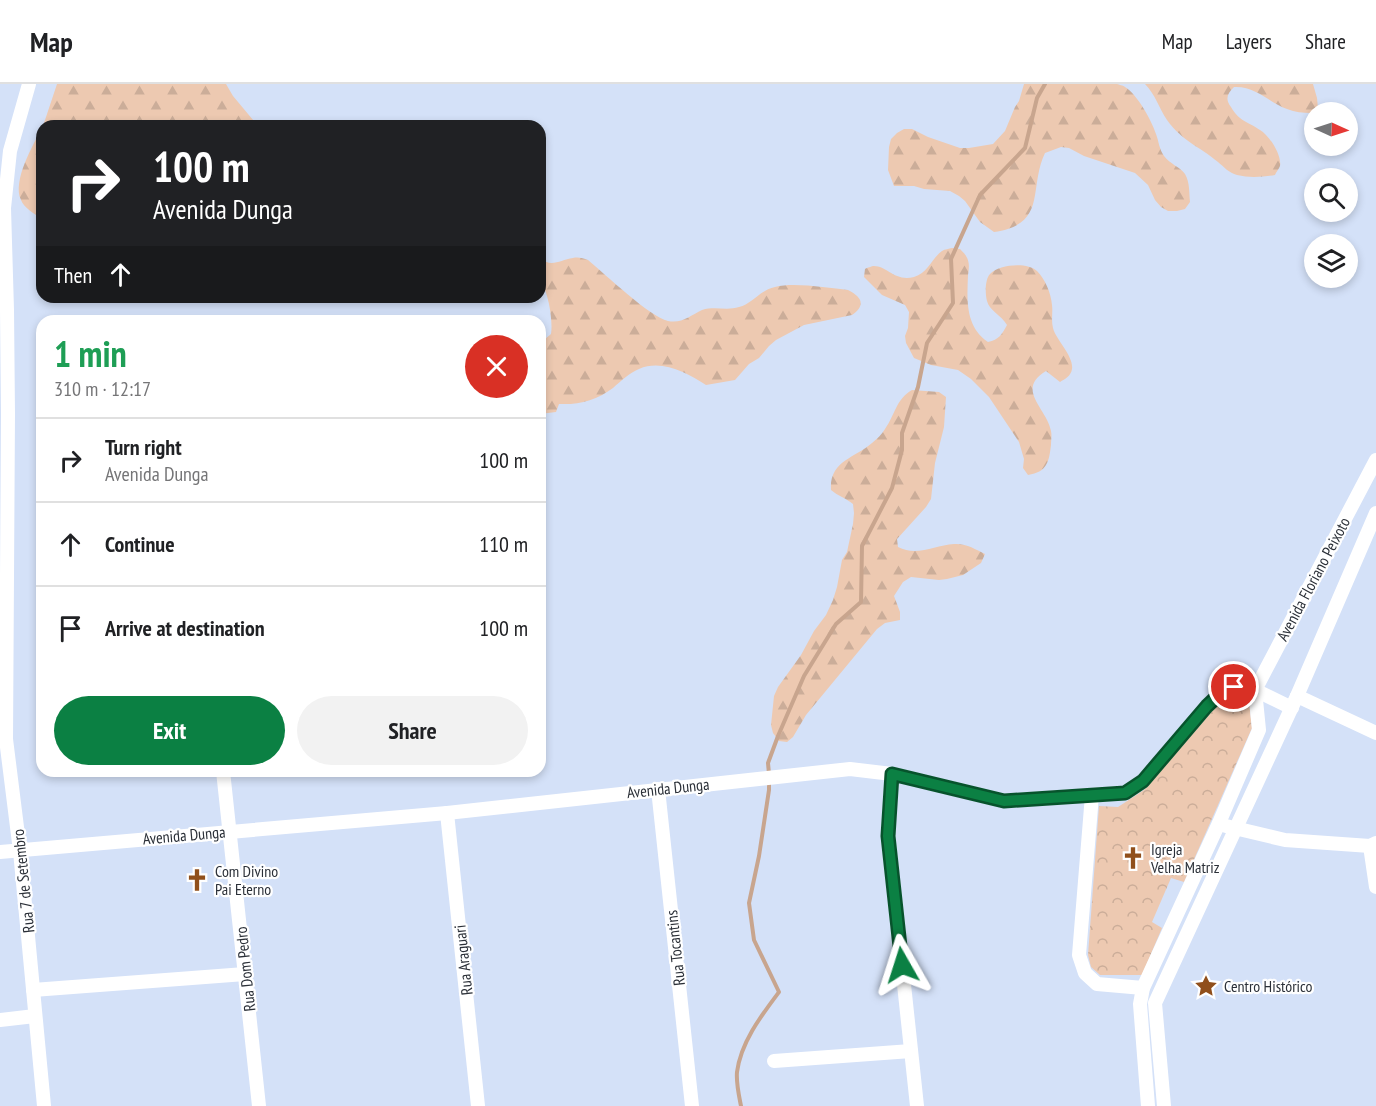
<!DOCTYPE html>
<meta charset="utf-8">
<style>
:root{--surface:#fff;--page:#f2f2f2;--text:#202124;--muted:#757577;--line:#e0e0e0;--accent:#0b8043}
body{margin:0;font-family:"PT Sans Narrow",sans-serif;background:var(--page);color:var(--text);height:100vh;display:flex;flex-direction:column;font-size:22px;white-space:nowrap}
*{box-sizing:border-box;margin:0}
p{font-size:20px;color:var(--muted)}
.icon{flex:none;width:33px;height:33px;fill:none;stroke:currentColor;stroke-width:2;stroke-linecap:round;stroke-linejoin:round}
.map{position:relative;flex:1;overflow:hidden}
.panel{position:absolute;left:36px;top:231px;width:510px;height:462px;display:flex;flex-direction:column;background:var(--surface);border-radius:18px;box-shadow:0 3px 9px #0003}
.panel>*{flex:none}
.banner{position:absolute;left:36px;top:36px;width:510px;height:183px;border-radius:18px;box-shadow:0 3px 9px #0003;background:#202124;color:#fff;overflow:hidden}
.needle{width:39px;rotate:93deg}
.tools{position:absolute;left:1304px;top:18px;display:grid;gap:12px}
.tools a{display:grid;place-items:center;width:54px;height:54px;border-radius:50%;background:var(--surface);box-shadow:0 3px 9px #0003;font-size:30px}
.pin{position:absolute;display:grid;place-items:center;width:51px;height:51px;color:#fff;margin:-26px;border:3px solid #fff;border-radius:50%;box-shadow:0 2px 6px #0007}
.me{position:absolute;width:66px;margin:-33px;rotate:354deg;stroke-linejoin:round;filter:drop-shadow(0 0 4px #0008)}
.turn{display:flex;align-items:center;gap:21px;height:126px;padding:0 18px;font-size:27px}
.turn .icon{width:78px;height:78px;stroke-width:2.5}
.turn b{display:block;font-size:42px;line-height:51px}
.then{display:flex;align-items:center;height:57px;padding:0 18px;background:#0003;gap:12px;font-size:22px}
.round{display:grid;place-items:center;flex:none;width:63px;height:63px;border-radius:32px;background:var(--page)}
.head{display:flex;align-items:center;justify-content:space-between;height:102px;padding:0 18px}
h1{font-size:36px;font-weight:700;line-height:45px;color:#1e9e55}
.button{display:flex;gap:12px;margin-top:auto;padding:12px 18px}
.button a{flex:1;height:69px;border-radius:36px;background:var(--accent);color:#fff;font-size:24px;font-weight:700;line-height:69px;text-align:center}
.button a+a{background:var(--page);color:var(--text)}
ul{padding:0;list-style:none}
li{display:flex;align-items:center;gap:18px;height:84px;padding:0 18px;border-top:2px solid var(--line)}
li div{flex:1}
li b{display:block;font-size:22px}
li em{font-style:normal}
header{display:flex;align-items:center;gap:36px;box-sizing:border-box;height:84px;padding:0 30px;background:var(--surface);border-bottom:2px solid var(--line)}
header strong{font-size:28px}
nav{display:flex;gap:33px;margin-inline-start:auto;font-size:21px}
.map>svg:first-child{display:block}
.forest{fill:url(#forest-firs)}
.park{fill:url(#park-crowns)}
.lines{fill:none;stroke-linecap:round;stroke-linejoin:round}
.stream{stroke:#c8a58e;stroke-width:4}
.minor{stroke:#fff;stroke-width:14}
.route-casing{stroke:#07532c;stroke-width:15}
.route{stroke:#0b8043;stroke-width:10}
.labels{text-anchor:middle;stroke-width:4.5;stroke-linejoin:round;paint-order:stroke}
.street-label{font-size:16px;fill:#2b3038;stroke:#fff}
.poi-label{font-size:16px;fill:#2b3038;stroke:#fff;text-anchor:start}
</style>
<header>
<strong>Map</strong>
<nav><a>Map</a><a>Layers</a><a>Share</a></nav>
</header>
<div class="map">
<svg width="1376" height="1022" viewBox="0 0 1376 1022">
<defs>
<pattern id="forest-firs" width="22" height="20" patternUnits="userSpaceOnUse" patternTransform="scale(1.5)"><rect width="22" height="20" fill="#edc9b1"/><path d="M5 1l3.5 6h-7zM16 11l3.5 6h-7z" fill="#cbad99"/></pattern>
<pattern id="park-crowns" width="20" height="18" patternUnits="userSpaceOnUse" patternTransform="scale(1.5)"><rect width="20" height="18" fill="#edc9b1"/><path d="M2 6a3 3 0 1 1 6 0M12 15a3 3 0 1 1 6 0" fill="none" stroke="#cbad99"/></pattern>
</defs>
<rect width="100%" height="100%" fill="#d4e1f8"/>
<!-- forest -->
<g class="forest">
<path d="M57 0H226L233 12 258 42H43Z"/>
<path d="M1024 0H1116C1118 0 1124 2 1125 3 1137 10 1152 37 1156 50 1159 58 1159 65 1164 72 1170 80 1180 83 1185 90 1190 98 1189 110 1190 118L1185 125 1177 127H1168L1161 123 1155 116 1148 101 1135 89 1084 72 1069 64 1061 63 1045 69C1028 105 1048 140 994 148L980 138 965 117 959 112 950 107 924 105 914 102H894L888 86 889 63 891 55 897 49 904 45H912L928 53 960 64H969L993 60 1005 47 1015 23 1019 17Z"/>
<path d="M1145 0H1313L1317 14 1318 24 1311 29C1303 29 1295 28 1287 25 1268 18 1256 2 1234 3 1227 10 1225 15 1231 23 1240 38 1247 37 1260 46 1269 51 1282 71 1280 82 1279 85 1276 88 1275 91 1263 93 1249 94 1237 91 1229 89 1224 83 1218 78 1199 62 1183 58 1167 36 1159 24 1155 10 1145 0Z"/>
<path d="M42 44V135C35 130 24 124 21 116 12 97 33 61 42 44Z"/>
<path d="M952 164 960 165C961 166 966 171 966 172 970 178 969 185 968 191 967 216 965 242 988 258 999 256 1002 250 1007 241 1001 231 989 226 987 217 985 210 985 195 990 190 999 180 1028 178 1037 187 1045 195 1051 209 1052 221 1053 228 1051 236 1053 244 1056 256 1074 272 1072 285 1071 292 1065 295 1060 298L1046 287C1015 306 1047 324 1051 347 1052 351 1051 357 1051 361 1049 378 1047 388 1028 391L1023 384 1024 375 1019 358 989 313 971 295 958 286 931 281 914 274 906 259 905 252 908 244 909 228 905 221 882 211 864 193 865 185C867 184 872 182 874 182 887 182 895 198 914 193 928 189 932 174 942 167 945 165 949 165 952 164Z"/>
<path d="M540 174C551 184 560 176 573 174 578 173 583 174 588 176 605 190 650 233 668 237 682 240 691 231 702 226 715 222 727 227 739 223 752 220 760 206 775 203 794 198 828 204 848 206 862 213 866 221 852 231L804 241 776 256 769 262 759 274 749 280 735 296 706 301C687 289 662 275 639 285 629 289 621 297 613 304 597 316 579 321 559 320L556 328 540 330V253L545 255 551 250C553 238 549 211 542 200H540Z"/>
<path d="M912 306 939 308 946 313 944 343 935 379 931 415 926 423 897 455 898 463C917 473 935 461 954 460 966 459 975 465 985 470L981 479 963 491 947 495 939 496 911 493 903 498 894 512 900 528V536L885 539 877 545 806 631 793 653 787 658 779 657 773 649 771 641 774 612 778 603 801 571 814 547 826 531 833 516 837 503 842 476 847 468 853 440 854 429 853 420C846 414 838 412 831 406 829 377 855 374 872 359 877 355 882 350 885 345 895 331 896 315 912 306Z"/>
</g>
<!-- park -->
<path class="park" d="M1236 609 1249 617 1252 644 1184 798 1171 794 1152 838 1162 844 1142 891H1100L1091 883 1088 871 1099 722 1118 723 1144 706 1220 618Z"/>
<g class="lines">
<!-- stream -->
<g class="stream">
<path d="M769 690 768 679 778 652 804 592 836 540 861 518 862 462 892 404 902 366V349L918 303 927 259 953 219 951 175 980 111 1025 64 1037 14 1045 0"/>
<path d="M741 1022C739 1012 736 999 737 988 741 958 761 932 779 908L754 856 749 819 759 772 769 706V698"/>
</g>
<!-- minor -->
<g class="minor">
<path d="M29 0 10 67 4 124 7 226 8 330 6 655 20 767 44 1022"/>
<path d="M1297 612 1376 649"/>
<path d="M223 687 259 1022"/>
<path d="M892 690 888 751 917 1022"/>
<path d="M658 705 692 1022"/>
<path d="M1092 711 1125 709 1143 697 1207 622 1224 606 1234 603 1255 606 1292 624"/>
<path d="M447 729 478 1022"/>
<path d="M1226 742 1285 756 1370 762 1376 759"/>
<path d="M1370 762 1376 803"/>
<path d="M0 768 447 729 850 685 892 690 1004 717 1092 711 1079 871 1085 889 1097 900 1143 904"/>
<path d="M33 906 245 890"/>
<path d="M0 936 35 932"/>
<path d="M774 977 911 967"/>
<path d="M1148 1022 1140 920 1143 904 1219 739 1259 646 1255 606 1376 376"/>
<path d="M1164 1022 1155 919 1297 612 1376 429"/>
</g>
</g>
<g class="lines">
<!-- route casing -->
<g class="route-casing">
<path id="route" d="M902 881 888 752 892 690 1004 717 1125 709 1143 697 1207 622 1224 606 1234 603"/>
</g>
<!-- route -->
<use href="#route" class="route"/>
</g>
<!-- icons -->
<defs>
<g id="church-bare" transform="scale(1.8)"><path d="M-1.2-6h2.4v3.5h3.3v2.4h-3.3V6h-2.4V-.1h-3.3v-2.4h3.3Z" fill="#904f1b" stroke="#fff" stroke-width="2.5" paint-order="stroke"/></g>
<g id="sight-bare" transform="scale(1.8)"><path d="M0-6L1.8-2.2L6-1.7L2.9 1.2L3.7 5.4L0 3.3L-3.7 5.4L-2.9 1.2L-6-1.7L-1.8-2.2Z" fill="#904f1b" stroke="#fff" stroke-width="2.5" paint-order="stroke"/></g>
</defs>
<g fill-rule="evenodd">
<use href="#church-bare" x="1133" y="774"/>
<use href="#church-bare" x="197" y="796"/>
<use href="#sight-bare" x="1206" y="902"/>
</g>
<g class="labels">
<!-- street labels -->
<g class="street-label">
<text transform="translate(1313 495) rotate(-62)" y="6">Avenida Floriano Peixoto</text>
<text transform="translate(668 704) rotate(-6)" y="6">Avenida Dunga</text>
<text transform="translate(184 751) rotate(-5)" y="6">Avenida Dunga</text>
<text transform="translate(23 797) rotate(-96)" y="6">Rua 7 de Setembro</text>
<text transform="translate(675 864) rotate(-96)" y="6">Rua Tocantins</text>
<text transform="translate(463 876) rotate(-96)" y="6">Rua Araguari</text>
<text transform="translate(245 885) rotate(-96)" y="6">Rua Dom Pedro</text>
</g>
<!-- poi labels -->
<g class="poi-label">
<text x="1151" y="771">Igreja<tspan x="1151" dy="18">Velha Matriz</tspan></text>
<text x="215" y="793">Com Divino<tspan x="215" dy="18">Pai Eterno</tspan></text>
<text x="1224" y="908">Centro Histórico</text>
</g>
</g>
</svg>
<div class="tools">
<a><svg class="needle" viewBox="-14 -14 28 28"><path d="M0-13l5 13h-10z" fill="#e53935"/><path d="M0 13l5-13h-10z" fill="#757577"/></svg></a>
<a><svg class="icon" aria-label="search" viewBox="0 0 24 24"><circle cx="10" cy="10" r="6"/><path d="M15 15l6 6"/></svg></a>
<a><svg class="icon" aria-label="layers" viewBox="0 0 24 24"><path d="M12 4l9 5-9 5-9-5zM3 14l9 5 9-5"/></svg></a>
</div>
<div class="pin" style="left:1234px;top:603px;background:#d93025"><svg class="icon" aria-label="arrive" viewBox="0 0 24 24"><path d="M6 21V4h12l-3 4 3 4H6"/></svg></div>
<svg class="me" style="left:902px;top:881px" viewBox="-20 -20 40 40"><path d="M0-17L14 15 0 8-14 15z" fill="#0b8043" stroke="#fff" stroke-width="4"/></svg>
<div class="banner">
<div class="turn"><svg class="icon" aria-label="right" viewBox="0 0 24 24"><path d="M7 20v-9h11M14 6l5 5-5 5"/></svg><div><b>100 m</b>Avenida Dunga</div></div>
<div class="then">Then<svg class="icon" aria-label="ahead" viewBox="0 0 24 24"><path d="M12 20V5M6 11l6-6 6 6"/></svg></div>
</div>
<section class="panel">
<div class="head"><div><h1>1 min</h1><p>310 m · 12:17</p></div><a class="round" style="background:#d93025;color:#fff"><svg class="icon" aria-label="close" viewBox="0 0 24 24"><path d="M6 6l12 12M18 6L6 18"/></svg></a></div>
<ul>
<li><svg class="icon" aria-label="right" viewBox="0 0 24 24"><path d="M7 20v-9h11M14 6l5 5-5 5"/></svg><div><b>Turn right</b><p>Avenida Dunga</p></div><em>100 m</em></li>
<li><svg class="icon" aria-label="ahead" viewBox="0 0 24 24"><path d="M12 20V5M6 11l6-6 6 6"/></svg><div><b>Continue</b></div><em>110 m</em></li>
<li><svg class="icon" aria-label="arrive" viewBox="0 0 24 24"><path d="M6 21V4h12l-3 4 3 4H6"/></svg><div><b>Arrive at destination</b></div><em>100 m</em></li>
</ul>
<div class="button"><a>Exit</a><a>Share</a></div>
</section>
</div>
